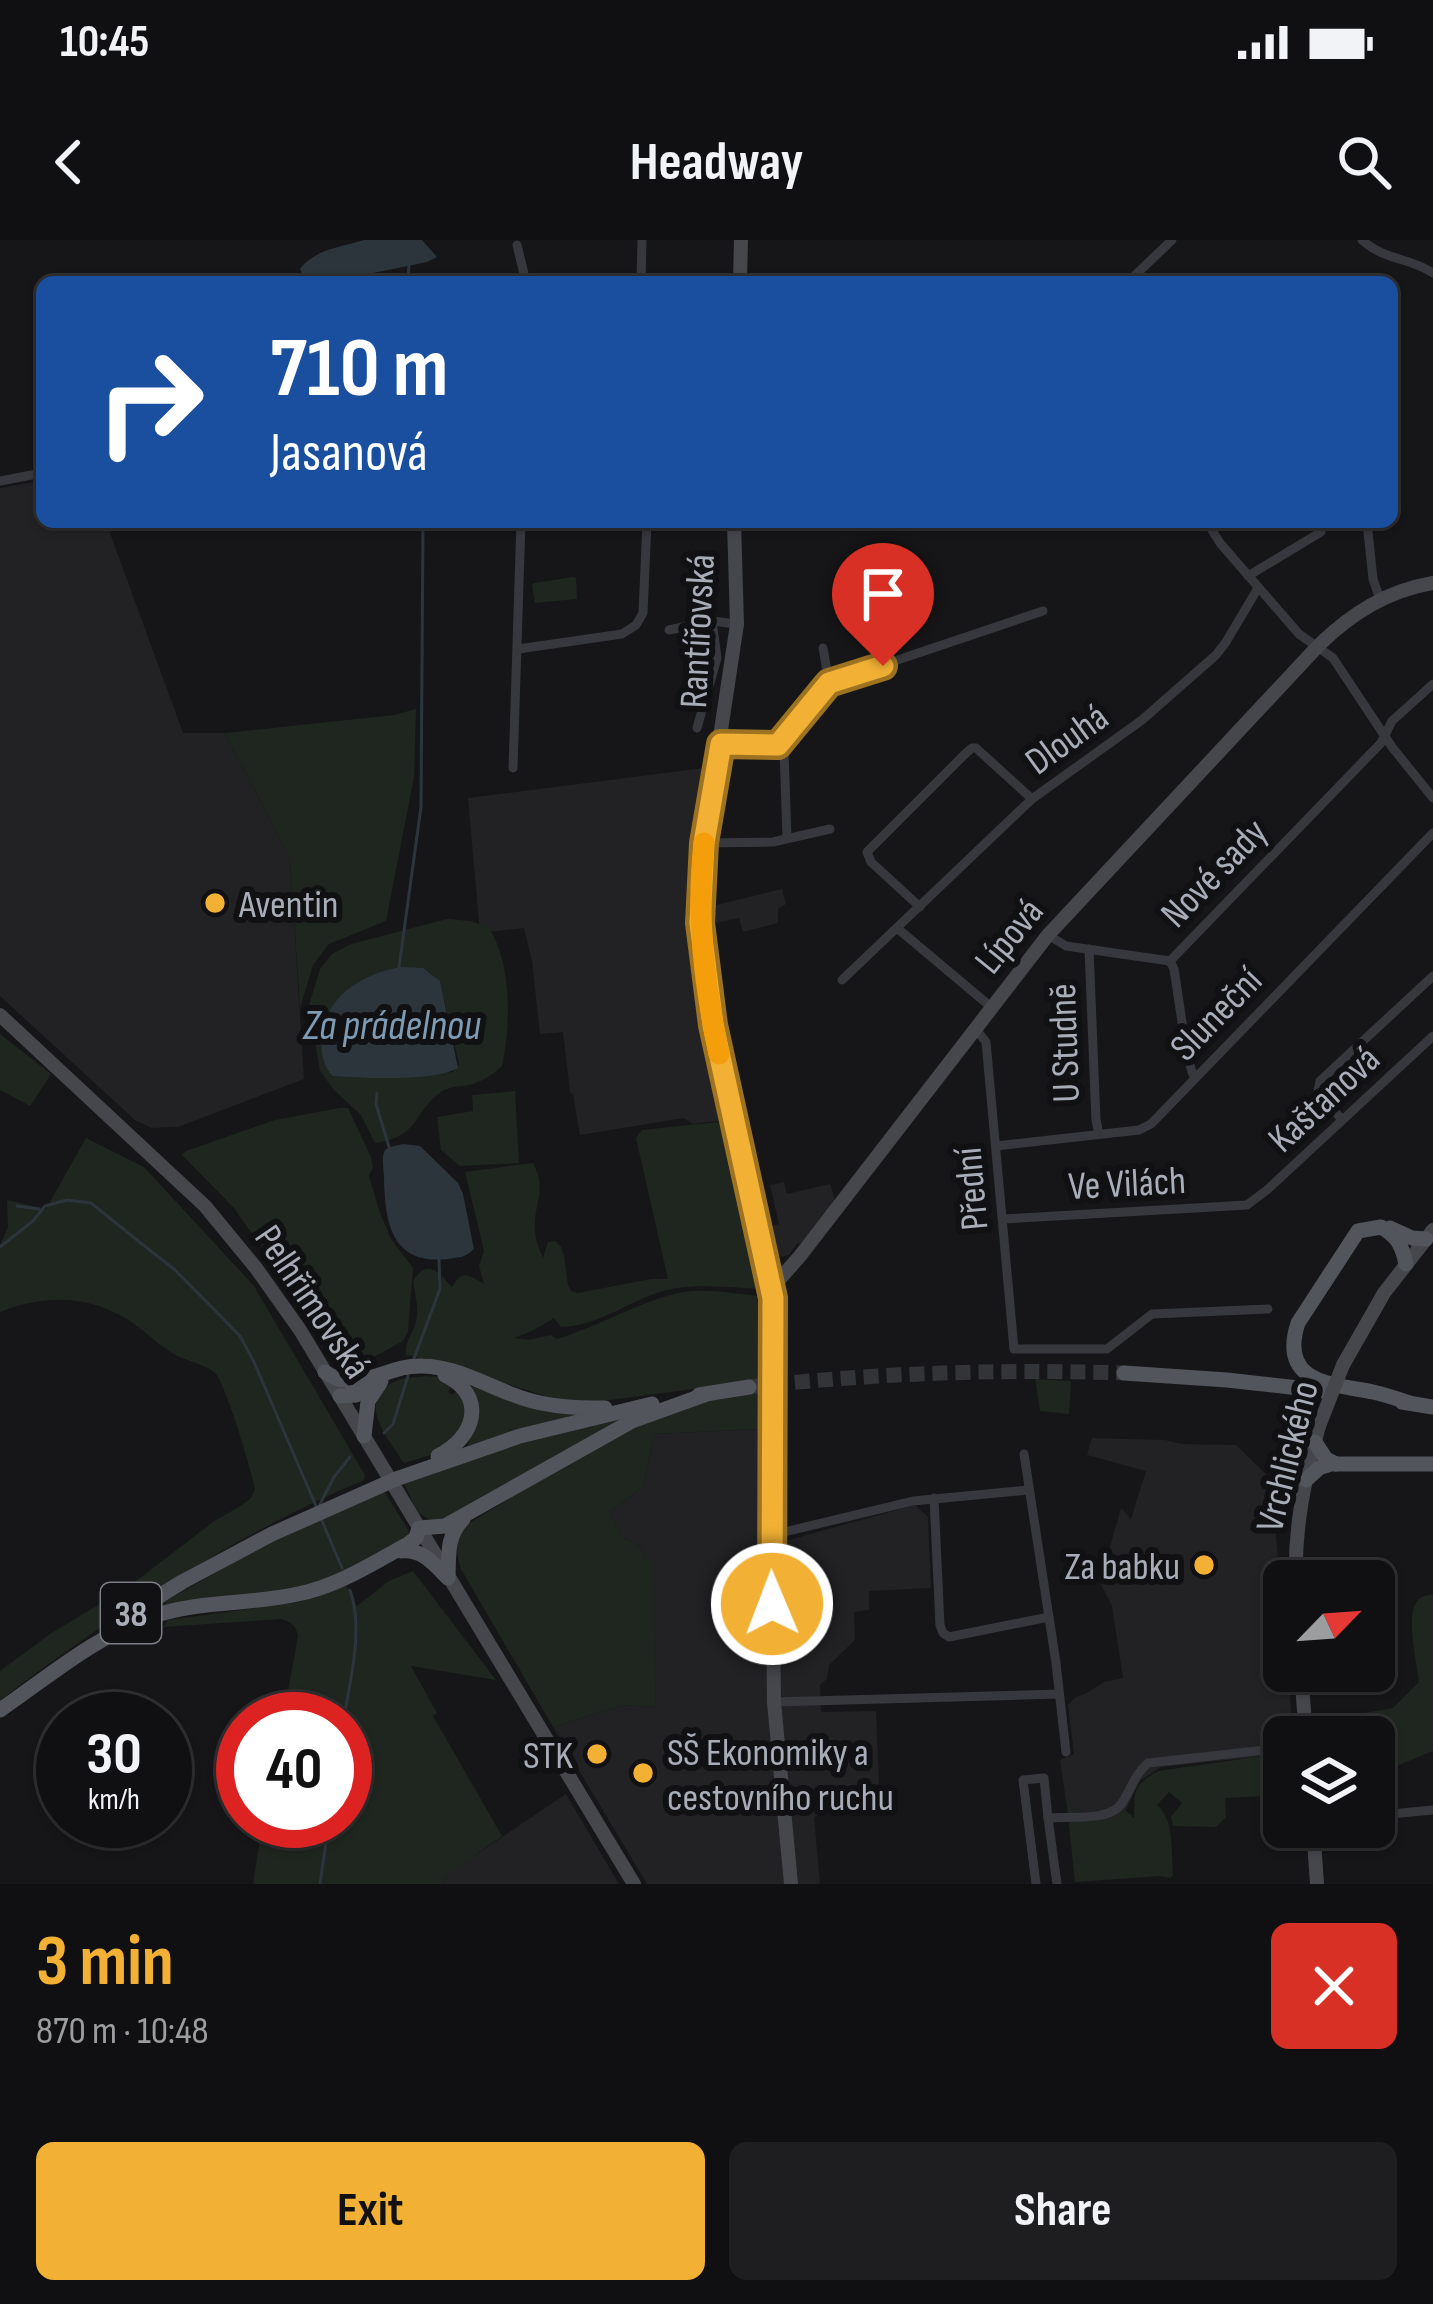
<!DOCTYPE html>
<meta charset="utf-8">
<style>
:root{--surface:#101012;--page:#1e1e20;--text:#f1f3f6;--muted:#9c9d9f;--line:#303032;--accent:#f2b134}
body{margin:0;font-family:"Sofia Sans Condensed",sans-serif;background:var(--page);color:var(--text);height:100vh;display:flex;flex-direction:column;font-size:45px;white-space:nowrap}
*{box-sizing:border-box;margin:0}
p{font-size:39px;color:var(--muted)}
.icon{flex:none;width:66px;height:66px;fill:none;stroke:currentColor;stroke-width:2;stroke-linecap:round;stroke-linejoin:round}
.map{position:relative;height:1644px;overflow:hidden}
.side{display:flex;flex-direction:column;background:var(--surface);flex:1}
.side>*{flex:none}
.guide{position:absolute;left:36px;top:36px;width:1362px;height:252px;border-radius:18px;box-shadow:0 3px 9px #0004,0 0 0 3px var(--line);background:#1a4fa0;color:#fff;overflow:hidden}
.needle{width:78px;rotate:65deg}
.fabs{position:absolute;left:1263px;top:1320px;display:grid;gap:24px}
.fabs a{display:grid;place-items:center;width:132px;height:132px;border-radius:18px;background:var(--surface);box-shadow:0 3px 9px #0004,0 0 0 3px var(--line);font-size:60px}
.speed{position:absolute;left:36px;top:1452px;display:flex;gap:24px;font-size:60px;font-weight:700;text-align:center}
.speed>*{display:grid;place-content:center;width:156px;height:156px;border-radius:50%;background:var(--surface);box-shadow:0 3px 9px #0004,0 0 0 3px var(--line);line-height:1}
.speed small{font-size:30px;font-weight:400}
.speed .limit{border:18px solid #d22;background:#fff;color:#111}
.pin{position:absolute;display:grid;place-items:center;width:102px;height:102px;color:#fff;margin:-123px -51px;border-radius:50% 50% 50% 0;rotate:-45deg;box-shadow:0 0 12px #0007}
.pin .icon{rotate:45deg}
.me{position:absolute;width:132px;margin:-66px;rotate:359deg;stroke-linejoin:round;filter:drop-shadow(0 0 9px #0008)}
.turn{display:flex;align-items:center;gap:42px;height:252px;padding:0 36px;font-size:54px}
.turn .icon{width:156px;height:156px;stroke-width:2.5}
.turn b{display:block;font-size:84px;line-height:102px}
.round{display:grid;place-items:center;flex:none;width:126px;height:126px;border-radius:18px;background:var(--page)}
.head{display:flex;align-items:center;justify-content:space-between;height:204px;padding:0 36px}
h1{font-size:72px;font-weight:700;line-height:90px;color:var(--accent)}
.primary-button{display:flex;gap:24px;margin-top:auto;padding:24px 36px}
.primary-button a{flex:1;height:138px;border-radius:18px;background:var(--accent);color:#111;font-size:48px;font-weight:700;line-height:138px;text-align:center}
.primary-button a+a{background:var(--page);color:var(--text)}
.status{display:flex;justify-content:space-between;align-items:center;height:84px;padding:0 60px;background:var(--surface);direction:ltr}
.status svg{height:33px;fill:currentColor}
header{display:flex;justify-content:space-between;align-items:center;height:156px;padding:0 36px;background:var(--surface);font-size:54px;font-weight:700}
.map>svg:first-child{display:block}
.built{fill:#222225}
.green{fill:#1e261f;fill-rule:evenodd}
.water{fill:#2c353c}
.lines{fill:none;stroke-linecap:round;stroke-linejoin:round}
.stream{stroke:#2c353c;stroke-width:3}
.primary-tunnel{stroke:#333438;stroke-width:15;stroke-dasharray:15 8;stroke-linecap:butt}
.street{stroke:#37383d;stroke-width:9}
.secondary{stroke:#45474d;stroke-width:14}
.primary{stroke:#53555c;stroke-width:15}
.secondary-bridge{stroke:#45474d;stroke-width:14}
.primary-bridge{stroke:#53555c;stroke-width:15}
.route-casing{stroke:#9d7322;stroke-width:30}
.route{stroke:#f2b134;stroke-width:21}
.slow{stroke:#f59e0b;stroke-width:21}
.poi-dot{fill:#f2b134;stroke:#111113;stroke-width:4.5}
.labels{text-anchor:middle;stroke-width:12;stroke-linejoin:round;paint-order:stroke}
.shield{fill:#111113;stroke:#7b7e86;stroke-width:3}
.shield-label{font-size:36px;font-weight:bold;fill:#a8adb8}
.street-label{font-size:39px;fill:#a8adb8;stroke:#111113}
.poi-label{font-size:39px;fill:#a8adb8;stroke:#111113;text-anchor:start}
.water-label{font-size:42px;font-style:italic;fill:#7f9bb3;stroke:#111113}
</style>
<div class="status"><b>10:45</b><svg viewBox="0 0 49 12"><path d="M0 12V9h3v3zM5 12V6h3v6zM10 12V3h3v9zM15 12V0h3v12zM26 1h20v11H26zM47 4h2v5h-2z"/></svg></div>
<header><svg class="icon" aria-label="back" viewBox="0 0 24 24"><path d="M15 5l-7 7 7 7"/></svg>Headway<svg class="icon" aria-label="search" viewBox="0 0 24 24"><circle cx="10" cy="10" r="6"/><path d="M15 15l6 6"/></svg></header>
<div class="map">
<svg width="1433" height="1644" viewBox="0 0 1433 1644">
<rect width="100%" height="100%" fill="#161618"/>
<!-- built -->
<g class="built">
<path d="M42 241V282H106L183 493H225L290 618 304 839 178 887 152 888 135 880 0 756V248Z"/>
<path d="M704 528 692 629 690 684 701 764 725 880 693 884 684 878 580 895 573 854 570 852 563 792 540 794 532 721 524 688 480 693 468 558Z"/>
<path d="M782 649 786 664 778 669V683L743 692 739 678 711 684 708 667Z"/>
<path d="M784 942 787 954 830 944 835 961 807 997 800 1004 797 1003 789 1015 782 1017 778 1014 771 986 779 984 770 945Z"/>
<path d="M763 1189 765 1323 782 1322V1302L915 1265 928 1277 931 1348 869 1351V1370L854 1372 855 1400 829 1425 827 1439 820 1445 821 1472 876 1471 879 1544H866L872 1563 814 1577 820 1644H647L553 1487 624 1465 656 1467 651 1319H645L640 1307 621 1296 609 1272 643 1247 654 1194Z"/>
<path d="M1092 1198 1165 1200 1182 1204 1236 1205 1271 1239 1284 1387V1431H1288L1293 1497H1284V1507L1274 1515 1161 1527 1140 1541 1122 1578 1107 1585 1069 1594 1077 1581 1066 1561 1060 1520 1074 1514 1068 1465 1076 1457 1085 1454 1104 1442 1123 1438 1112 1366 1100 1342 1121 1268 1131 1279 1146 1231 1087 1215Z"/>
<path d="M566 1554 619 1644H442L447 1634Z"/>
</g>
<!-- green -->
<g class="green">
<path d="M573 337 576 338 577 359 535 363 532 345 534 343Z"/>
<path d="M416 469 414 537 386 681 329 704 313 725 300 768 290 618 225 493 394 475Z"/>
<path d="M447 679 471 681 489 688C512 724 511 785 502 826 492 835 482 842 469 845 458 847 450 846 441 852 413 872 420 897 375 903L361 875 334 850 320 831 309 765 320 729 332 714 351 704ZM399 727 429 732 440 742 459 824 453 832 378 838 324 789C339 752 358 736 399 727Z"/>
<path d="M0 794 51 834 30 866 0 850Z"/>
<path d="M515 851 519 923 460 926 441 910 437 877 473 871 472 855Z"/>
<path d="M339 868H348L371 917 373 927 369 936 380 973 391 999 413 1028 408 1091 403 1101 370 1119 351 1122 333 1109 234 968 182 915 186 911 275 880Z"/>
<path d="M718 882 721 891H724L762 1049C735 1048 704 1044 677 1048 636 1054 604 1086 561 1087L554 1078 534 1090 514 1098 529 1100 551 1095 557 1099C600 1086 639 1061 683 1052 707 1048 736 1054 760 1056V1140L588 1163 557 1160 443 1123 406 1115C405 1102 410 1098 415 1085 420 1071 415 1055 413 1041 429 1017 439 1033 452 1047 463 1029 468 1035 484 1044L479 1026 484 1011 465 932 533 923C548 950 533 964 535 990 535 1000 540 1010 543 1018L548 1002 555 1001 561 1007 564 1016 568 1045 571 1051 578 1053 651 1039H668L636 898 642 890Z"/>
<path d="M86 898 144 927 254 1046 365 1235 364 1240C232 1296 114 1374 0 1460V1431L50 1394 131 1345 213 1282 242 1265 251 1258 255 1249C252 1232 225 1142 215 1133 203 1123 185 1121 172 1113 156 1103 143 1089 127 1079 86 1054 43 1055 0 1072V1005L8 987 7 960 46 969Z"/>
<path d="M425 1136 440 1137 453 1144 448 1152 452 1155 459 1150 467 1169 462 1192 431 1215 404 1223C389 1199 353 1160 396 1141 404 1137 415 1138 425 1136Z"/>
<path d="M1035 1139 1071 1141 1069 1174 1040 1171Z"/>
<path d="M470 1143 578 1174 467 1206C479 1177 483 1176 470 1143Z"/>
<path d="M759 1151V1189L654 1194 643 1247 609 1272 621 1296 640 1307 645 1319H652L656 1467 624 1465 553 1487 461 1329C454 1308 456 1298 471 1282 529 1248 589 1205 650 1178 685 1163 722 1157 759 1151Z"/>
<path d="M638 1173 442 1282C415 1279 416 1266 404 1244L527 1201Z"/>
<path d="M384 1251 411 1295 358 1326 309 1346 150 1370 263 1306Z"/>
<path d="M413 1331 496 1440 411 1426 437 1473 433 1476 502 1596 446 1636 442 1644H253L263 1581H345V1479H283L298 1396C296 1385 291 1382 281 1379L163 1387 168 1380 299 1362 346 1345 357 1366 389 1341Z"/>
<path d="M1433 1354V1511L1374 1535V1497H1325L1327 1483 1347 1476 1393 1468 1419 1442C1417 1424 1406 1377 1416 1363 1420 1356 1425 1356 1433 1354Z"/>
<path d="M1284 1513V1555L1225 1558 1226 1577 1216 1587 1173 1586 1171 1577 1182 1563 1169 1552 1157 1565C1175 1580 1171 1613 1173 1636L1170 1638 1160 1636 1075 1642 1066 1557C1078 1582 1102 1589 1124 1569L1134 1578C1135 1553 1131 1546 1158 1531Z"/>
</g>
<!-- water -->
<g class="water">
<path d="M364 0H422L437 17 427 22 329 42 306 41 300 29C315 9 342 7 364 0Z"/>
<path d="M399 727 423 728 440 741 458 828C433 842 363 838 333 836 311 814 323 768 347 750 362 738 380 731 399 727Z"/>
<path d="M403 904 420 906 458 943 463 954 474 1009C465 1018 460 1017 448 1019 392 1025 385 984 384 938 384 931 381 916 385 910 387 907 399 905 403 904Z"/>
</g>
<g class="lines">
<!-- stream -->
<g class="stream">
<path d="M408 39 409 25"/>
<path d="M399 727 421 567 423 282"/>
<path d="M377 853 376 864 389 907"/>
<path d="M17 966 39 969"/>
<path d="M0 1007 33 981 45 966 67 960 91 963 137 1000 175 1030 240 1096 254 1122 316 1266"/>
<path d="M413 1121 440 1049 439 1020"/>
<path d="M384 1193 393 1184 408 1136"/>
<path d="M319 1266 334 1237 350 1217"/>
<path d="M322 1281 342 1328"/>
<path d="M344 1479C350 1438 364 1390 350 1350"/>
<path d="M320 1644 329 1581"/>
</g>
<!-- primary-tunnel -->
<path class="primary-tunnel" d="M749 1147C878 1133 995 1129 1124 1133"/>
<!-- street -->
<g class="street">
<path d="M1362 0C1387 22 1407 16 1433 33"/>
<path d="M517 5 526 42"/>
<path d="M641 42 642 0"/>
<path d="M1128 42 1172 0"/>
<path d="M0 241 42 233"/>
<path d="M1207 282 1220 303 1299 394 1333 418 1392 507 1433 558"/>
<path d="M1367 282 1373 339 1380 359"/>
<path d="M1248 336 1321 292"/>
<path d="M669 390 712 381 737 384"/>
<path d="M823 408 829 443"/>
<path d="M518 409 622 394 636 385 643 373 647 282"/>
<path d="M697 488 717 418 712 381"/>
<path d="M721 504H778L784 511 787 598"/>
<path d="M778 504 829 443 1043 371"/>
<path d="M513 528 521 282"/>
<path d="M704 603 773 602 830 589"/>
<path d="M920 667 871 622 867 612 965 514 972 508H976L1032 559"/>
<path d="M897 688 991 767"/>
<path d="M1048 695 1066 706 1170 721"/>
<path d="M1089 709 1096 880 1099 894"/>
<path d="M1170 721 1381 503 1392 481 1433 444"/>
<path d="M1170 721 1174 729 1187 815 1194 838"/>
<path d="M842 740 1032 559 1142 480 1216 415 1226 402 1258 348"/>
<path d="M975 788 986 802 1014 1109H1107L1152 1074 1268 1069"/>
<path d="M1342 880 1318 851 1320 841 1433 736"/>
<path d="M996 906 1139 890 1151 884 1433 593"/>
<path d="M1003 979 1247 965 1267 950 1433 796"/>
<path d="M1024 1214 1056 1423 1066 1512"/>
<path d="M934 1258 940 1385 943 1393 949 1397 1049 1377"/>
<path d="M772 1295 913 1261 1028 1250"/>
<path d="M774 1462 1059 1454"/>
<path d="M1391 1574 1433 1570"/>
<path d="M1048 1578 1057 1644"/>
<path d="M1036 1644 1023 1540 1044 1538 1048 1578C1069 1576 1110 1582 1122 1563 1131 1549 1135 1534 1148 1523L1284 1508"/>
</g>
<!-- secondary -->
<g class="secondary">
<path d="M740 42 741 0"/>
<path d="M734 282 737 384 704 603 700 683 713 785 774 1064 772 1295 774 1462 791 1644"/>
<path d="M0 775 205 966 256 1028 300 1090 634 1644"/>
<path d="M771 1045 778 1041 800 1016 1048 695 1319 405C1352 373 1387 351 1433 343"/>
<path d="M1343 1125 1384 1053 1433 990"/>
<path d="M1296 1341C1294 1288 1305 1238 1319 1186"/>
<path d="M1301 1431 1306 1497"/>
<path d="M1313 1587 1317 1644"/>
</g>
<!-- primary -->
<g class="primary">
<path d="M1390 988 1412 998 1426 999"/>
<path d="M1406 1024C1402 1005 1397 996 1381 987L1358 991 1298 1083C1278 1144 1333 1144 1373 1152 1386 1155 1398 1159 1410 1163"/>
<path d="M325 1132C358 1156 386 1124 423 1126 458 1127 489 1147 522 1158 549 1167 576 1168 605 1168"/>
<path d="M1124 1133 1227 1140 1325 1151"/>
<path d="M699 1155 749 1147"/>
<path d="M340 1156 356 1155 381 1141"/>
<path d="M1402 1162 1433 1167"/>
<path d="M364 1196 368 1161 380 1143"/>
<path d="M1315 1202 1326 1219 1336 1224"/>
<path d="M438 1216C476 1197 487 1156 445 1135"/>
<path d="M396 1239 520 1196 652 1164"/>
<path d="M1306 1240 1319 1228 1331 1224H1433"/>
<path d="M401 1311C423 1309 434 1324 448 1338"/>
<path d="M448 1338C449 1315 446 1297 463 1279"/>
<path d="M114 1384 182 1342 272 1294"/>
<path d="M0 1470C48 1437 96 1396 151 1377 198 1360 250 1365 298 1354 338 1346 373 1323 408 1304L416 1298 419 1288 445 1286 632 1181 707 1154"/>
</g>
<!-- secondary-bridge -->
<path class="secondary-bridge" d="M1319 1186 1343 1125"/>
<!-- primary-bridge -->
<path class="primary-bridge" d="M272 1294 396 1239"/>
</g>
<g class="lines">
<!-- route casing -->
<g class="route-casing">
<path id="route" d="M772 1364 773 1058 713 785 700 683 704 603 721 504 778 505 829 443 883 426"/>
</g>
<!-- route -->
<use href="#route" class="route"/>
<!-- slow -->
<path class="slow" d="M704 603C696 675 704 743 719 814"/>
</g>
<!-- markers -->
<g class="poi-dot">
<circle cx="215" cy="663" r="12"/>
<circle cx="1204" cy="1325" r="12"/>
<circle cx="597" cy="1514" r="12"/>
<circle cx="643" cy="1533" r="12"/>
</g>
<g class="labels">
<!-- shield labels -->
<rect class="shield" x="101" y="1343" width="60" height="60" rx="9"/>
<g class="shield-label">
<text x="131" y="1386">38</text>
</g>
<!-- street labels -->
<g class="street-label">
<text transform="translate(696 391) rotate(-87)" y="14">Rantířovská</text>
<text transform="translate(1066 498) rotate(-36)" y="14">Dlouhá</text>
<text transform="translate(1213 632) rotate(-46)" y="14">Nové sady</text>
<text transform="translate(1008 695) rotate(-51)" y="14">Lípová</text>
<text transform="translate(1215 773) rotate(-46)" y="14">Sluneční</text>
<text transform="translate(1063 803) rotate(-92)" y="14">U Studně</text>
<text transform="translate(1323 858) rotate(-43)" y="14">Kaštanová</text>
<text transform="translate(1127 942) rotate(-3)" y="14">Ve Vilách</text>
<text transform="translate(970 949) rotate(-95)" y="14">Přední</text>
<text transform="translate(314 1061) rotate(56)" y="14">Pelhřimovská</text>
<text transform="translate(1286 1216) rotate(-76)" y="14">Vrchlického</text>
</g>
<!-- poi labels -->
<g class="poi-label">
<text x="239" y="677">Aventin</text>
<text x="1180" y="1339" text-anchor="end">Za babku</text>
<text x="667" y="1525">SŠ Ekonomiky a<tspan x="667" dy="45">cestovního ruchu</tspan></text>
<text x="573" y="1528" text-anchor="end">STK</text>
</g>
<!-- water labels -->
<g class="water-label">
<text x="392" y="799">Za prádelnou</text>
</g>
</g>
</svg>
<div class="fabs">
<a><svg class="needle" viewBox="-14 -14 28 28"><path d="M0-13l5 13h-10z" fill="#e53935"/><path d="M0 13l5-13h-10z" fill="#9c9d9f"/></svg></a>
<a><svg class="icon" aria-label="layers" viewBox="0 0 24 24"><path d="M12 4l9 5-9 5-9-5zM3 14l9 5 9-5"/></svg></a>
</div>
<div class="speed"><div>30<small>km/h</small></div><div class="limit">40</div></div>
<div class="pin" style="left:883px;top:426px;background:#d93025"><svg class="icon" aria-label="arrive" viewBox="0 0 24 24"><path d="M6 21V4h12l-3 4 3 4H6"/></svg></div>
<svg class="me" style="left:772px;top:1364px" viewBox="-20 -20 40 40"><circle r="17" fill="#f2b134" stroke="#fff" stroke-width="3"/><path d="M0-11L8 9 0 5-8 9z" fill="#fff"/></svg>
<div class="guide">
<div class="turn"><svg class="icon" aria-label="right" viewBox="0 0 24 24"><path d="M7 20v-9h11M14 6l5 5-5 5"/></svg><div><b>710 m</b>Jasanová</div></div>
</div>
</div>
<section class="side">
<div class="head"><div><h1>3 min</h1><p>870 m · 10:48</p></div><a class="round" style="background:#d93025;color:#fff"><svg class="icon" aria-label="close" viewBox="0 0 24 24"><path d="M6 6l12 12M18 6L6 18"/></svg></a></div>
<div class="primary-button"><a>Exit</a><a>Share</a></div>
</section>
